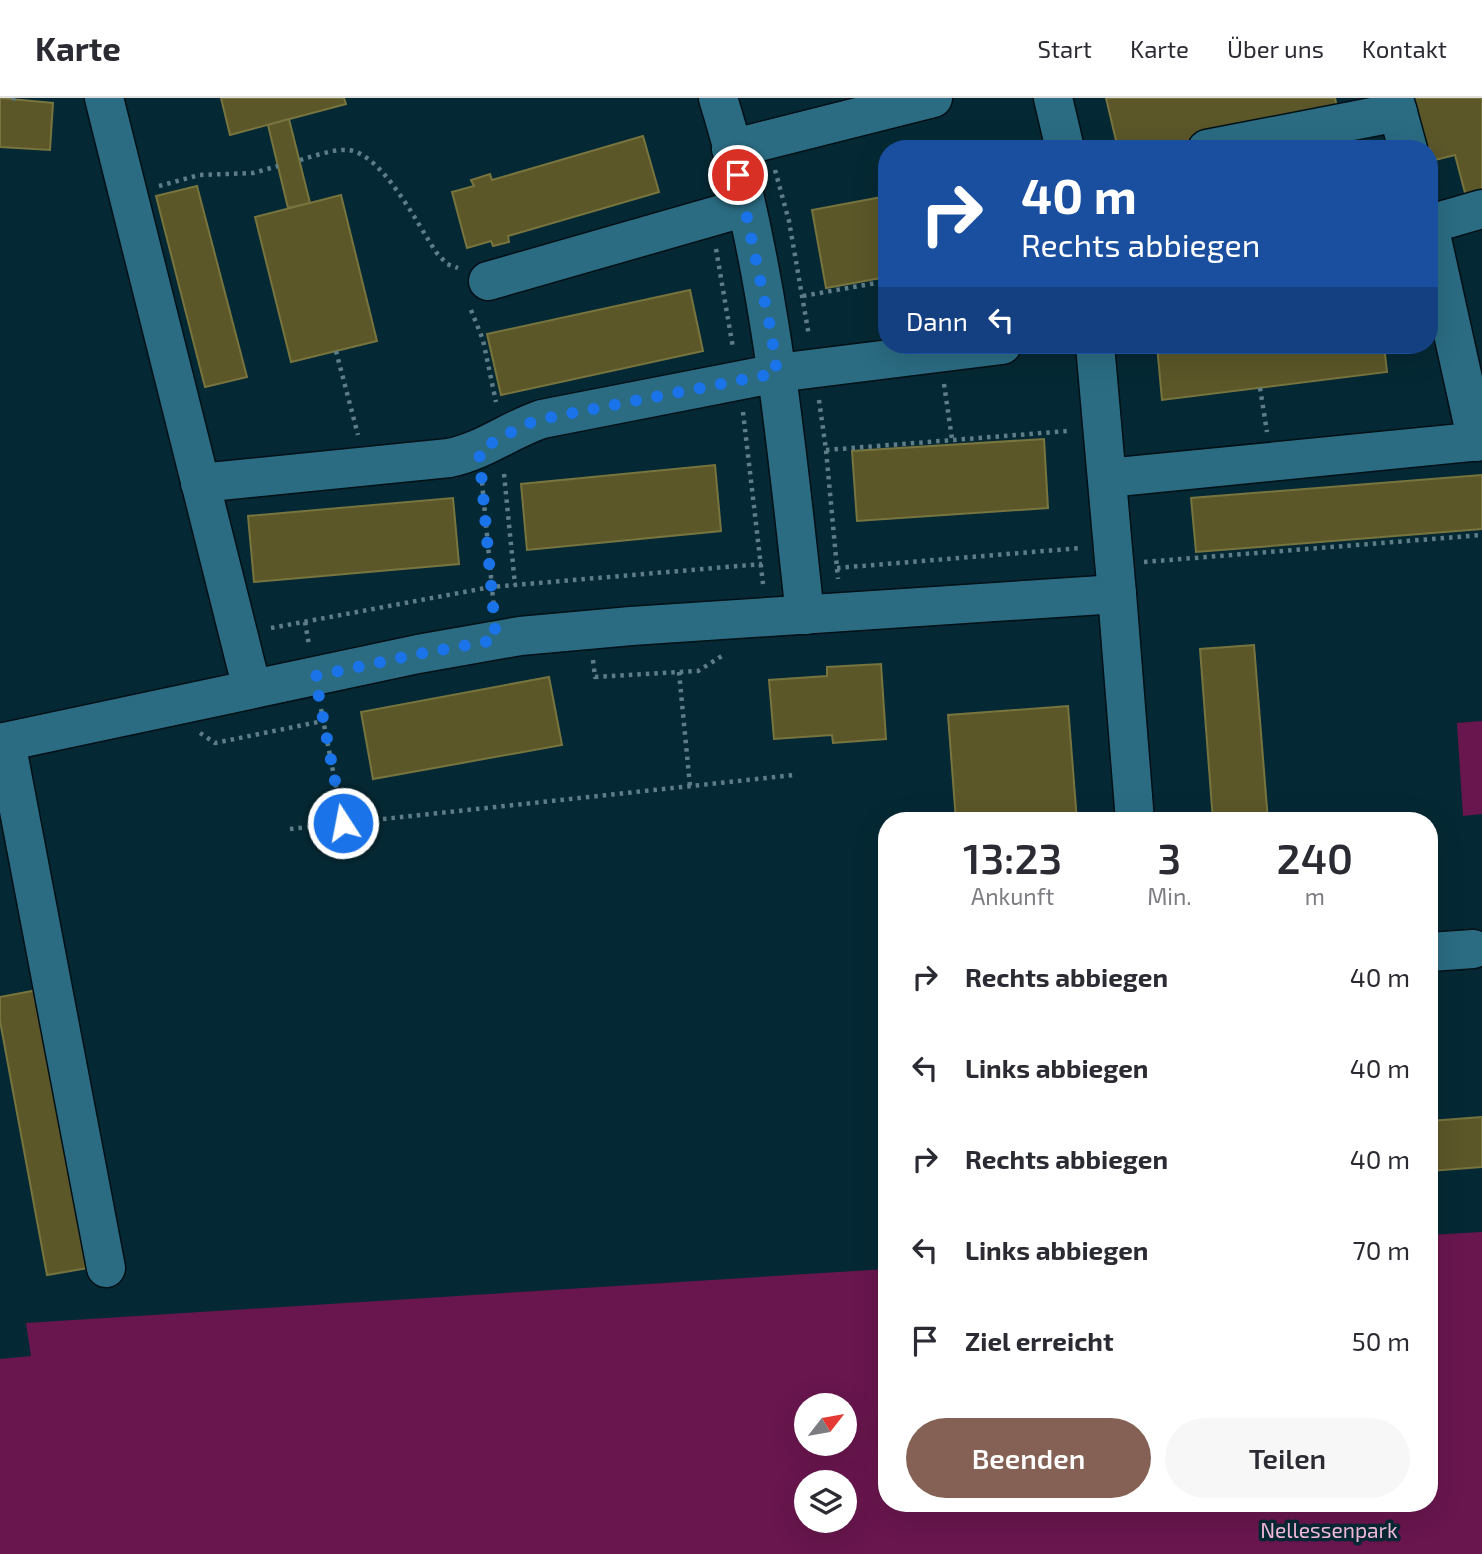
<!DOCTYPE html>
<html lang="de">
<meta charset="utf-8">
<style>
:root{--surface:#fff;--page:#f7f7f7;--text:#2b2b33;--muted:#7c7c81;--line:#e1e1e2;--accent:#856055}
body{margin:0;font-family:"Exo 2",sans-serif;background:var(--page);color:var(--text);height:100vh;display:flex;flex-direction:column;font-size:26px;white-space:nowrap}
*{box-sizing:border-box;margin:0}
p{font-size:23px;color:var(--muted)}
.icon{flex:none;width:38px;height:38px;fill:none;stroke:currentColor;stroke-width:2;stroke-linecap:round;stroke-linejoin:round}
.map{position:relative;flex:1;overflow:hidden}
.panel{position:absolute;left:878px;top:714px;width:560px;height:700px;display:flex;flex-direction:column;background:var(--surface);border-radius:28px;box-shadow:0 7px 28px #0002}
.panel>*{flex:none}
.hud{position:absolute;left:878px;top:42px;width:560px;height:214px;border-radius:28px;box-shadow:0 7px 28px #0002;background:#1a4fa0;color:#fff;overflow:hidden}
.needle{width:46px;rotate:59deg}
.buttons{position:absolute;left:794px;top:1295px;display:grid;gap:14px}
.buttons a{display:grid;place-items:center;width:63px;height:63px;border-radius:50%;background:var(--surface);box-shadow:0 7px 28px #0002;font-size:35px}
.pin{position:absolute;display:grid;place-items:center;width:60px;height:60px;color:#fff;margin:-30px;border:4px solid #fff;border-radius:50%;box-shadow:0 2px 7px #0007}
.me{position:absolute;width:77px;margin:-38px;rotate:349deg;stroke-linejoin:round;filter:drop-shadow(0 0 5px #0008)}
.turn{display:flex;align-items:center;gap:24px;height:147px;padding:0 28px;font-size:32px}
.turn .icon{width:91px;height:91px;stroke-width:2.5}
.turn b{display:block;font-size:49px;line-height:60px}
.then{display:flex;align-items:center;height:66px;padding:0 28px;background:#0003;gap:14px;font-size:26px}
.eta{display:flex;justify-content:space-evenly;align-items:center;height:119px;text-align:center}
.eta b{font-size:42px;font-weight:600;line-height:49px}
.button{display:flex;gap:14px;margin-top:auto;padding:14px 28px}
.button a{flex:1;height:80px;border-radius:42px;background:var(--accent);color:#fff;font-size:28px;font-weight:600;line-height:80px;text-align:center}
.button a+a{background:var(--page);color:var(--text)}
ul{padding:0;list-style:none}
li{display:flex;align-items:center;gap:21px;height:91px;padding:0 28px}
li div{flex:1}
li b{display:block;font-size:26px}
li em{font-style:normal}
header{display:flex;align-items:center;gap:42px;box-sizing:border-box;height:98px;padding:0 35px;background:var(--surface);border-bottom:2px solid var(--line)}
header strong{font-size:33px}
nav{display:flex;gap:38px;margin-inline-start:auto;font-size:24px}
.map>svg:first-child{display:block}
.green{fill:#69164e;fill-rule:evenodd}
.building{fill:#5b5729;stroke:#78743e;stroke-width:2}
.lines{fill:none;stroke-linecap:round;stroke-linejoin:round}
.minor-casing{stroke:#001017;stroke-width:41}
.path{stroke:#5e7d88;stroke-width:4.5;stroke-dasharray:3.5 5;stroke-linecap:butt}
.minor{stroke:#2b6c83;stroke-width:38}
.route{stroke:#1a73e8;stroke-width:12;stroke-dasharray:0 21.6}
.labels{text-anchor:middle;stroke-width:7;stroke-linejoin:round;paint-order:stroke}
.park-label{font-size:21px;fill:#f5bbdc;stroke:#052934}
</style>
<header>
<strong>Karte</strong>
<nav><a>Start</a><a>Karte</a><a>Über uns</a><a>Kontakt</a></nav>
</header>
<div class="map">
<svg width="1482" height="1456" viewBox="0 0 1482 1456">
<rect width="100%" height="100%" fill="#052934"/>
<!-- green -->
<g class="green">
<path d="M1482 623V716L1463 718 1457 625Z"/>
<path d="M1482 1134V1456H0V1261L31 1258 26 1225 887 1171V1405H1430V1137ZM807 1307H845V1346H807ZM807 1384H845V1423H807Z"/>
</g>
<!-- building -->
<g class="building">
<path d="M0 0 53 5 50 52 0 49Z"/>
<path d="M221 0H344L346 6 230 37Z"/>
<path d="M1106 0H1335L1338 14 1154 51H1118Z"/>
<path d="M1414 0H1482V102L1468 106 1455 57 1431 63 1430 51H1428Z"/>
<path d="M289 21 310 105 288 110 268 27Z"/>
<path d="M643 38 659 94 508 138 509 144 493 148 491 143 467 150 452 94 474 88 471 82 490 76 492 82Z"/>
<path d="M197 88 247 279 205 289 156 98Z"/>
<path d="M341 97 377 243 291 264 255 119Z"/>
<path d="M887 98V179L826 190 812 112Z"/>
<path d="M690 192 703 253 501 297 487 236Z"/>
<path d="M1157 247H1384L1387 274 1162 302Z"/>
<path d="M1044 341 1048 410 857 423 852 353Z"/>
<path d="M715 367 721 433 527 452 521 386Z"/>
<path d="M1482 377V431L1196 454 1191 400Z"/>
<path d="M453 400 459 466 254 484 248 418Z"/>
<path d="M1254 547 1268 723H1213L1200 551Z"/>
<path d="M881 566 886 641 833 645 832 637 774 641 769 582 827 578V569Z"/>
<path d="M549 579 562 647 373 681 361 614Z"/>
<path d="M1068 608 1077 723H956L948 617Z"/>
<path d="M48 890 100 1168 47 1177 0 923V899Z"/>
<path d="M1482 1019V1069L1430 1073V1023Z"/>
</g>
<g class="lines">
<!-- minor casing -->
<g class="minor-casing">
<g id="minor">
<path d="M104 0 252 591"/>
<path d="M718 0C770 167 786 343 805 517"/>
<path d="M1053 0 1065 51"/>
<path d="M1394 0 1408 51"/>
<path d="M731 51 933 0"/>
<path d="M1207 51 1398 14"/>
<path d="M1430 126 1482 111"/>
<path d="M1430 132 1477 344"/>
<path d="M488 183 746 109"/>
<path d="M1095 247 1117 496 1135 723"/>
<path d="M1107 380 1482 343"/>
<path d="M200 385 449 360C484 353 509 332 542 321L777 275 1002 247"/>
<path d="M6 644 106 1170"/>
<path d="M0 645 418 556 520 538 631 528 1117 496"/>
<path d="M1430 854 1473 851"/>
</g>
</g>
<!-- path -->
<g class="path">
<path d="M13 2 14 0"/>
<path d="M300 62C315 58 332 51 348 52 382 55 418 127 436 154L447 166 458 170"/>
<path d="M775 72 789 123 809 238"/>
<path d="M159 88 199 77 253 75 278 68"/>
<path d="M716 151 733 250"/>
<path d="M803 198 887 183"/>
<path d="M471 212 483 242 496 304"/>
<path d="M336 253 358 337"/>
<path d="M944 286 952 341"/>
<path d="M1260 290 1267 334"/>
<path d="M819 302 826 352 838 481"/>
<path d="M743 314 763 486"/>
<path d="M826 352 1068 333"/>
<path d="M504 376 515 487"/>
<path d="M482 384 494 511"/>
<path d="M1144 464 1482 437"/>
<path d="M837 470 1081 450"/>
<path d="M305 524 309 547"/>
<path d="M271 530 491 489 762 466"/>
<path d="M593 562 595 579 698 573 725 556"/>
<path d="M679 574 690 688"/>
<path d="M321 611 343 725"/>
<path d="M200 635 215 645 323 623"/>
<path d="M290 731 794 677"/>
</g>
<!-- minor -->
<use href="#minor" class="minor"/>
</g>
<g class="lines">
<!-- route -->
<path class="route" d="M343 725 315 578 418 556 496 542 479 352 526 326 542 321 777 275 771 233 738 77"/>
</g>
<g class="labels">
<!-- park labels -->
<g class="park-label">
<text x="1329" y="1440">Nellessenpark</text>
</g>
</g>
</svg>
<div class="buttons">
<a><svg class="needle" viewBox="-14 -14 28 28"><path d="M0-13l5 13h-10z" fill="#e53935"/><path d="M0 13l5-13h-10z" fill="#7c7c81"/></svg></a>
<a><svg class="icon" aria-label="layers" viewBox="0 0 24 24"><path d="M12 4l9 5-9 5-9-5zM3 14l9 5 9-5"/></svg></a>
</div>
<div class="pin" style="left:738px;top:77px;background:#d93025"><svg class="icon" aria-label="arrive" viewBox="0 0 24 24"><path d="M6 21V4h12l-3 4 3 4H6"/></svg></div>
<svg class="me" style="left:343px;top:725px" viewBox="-20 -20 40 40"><circle r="17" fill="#1a73e8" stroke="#fff" stroke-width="3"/><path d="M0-11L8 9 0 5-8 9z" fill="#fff"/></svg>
<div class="hud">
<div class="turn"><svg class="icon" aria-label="right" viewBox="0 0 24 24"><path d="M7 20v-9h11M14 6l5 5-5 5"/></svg><div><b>40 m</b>Rechts abbiegen</div></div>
<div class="then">Dann<svg class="icon" aria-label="left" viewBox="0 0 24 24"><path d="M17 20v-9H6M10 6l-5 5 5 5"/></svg></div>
</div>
<section class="panel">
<div class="eta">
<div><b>13:23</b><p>Ankunft</p></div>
<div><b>3</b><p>Min.</p></div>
<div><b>240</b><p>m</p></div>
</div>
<ul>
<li><svg class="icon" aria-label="right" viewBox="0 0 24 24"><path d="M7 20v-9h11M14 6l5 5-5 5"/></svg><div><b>Rechts abbiegen</b></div><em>40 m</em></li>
<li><svg class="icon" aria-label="left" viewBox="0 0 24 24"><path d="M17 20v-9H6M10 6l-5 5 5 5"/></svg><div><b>Links abbiegen</b></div><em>40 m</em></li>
<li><svg class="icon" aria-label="right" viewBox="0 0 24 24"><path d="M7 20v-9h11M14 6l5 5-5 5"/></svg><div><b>Rechts abbiegen</b></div><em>40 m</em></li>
<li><svg class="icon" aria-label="left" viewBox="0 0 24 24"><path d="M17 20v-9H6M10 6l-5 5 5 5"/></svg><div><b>Links abbiegen</b></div><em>70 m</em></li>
<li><svg class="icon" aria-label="arrive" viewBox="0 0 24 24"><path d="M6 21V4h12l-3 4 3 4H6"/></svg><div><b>Ziel erreicht</b></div><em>50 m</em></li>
</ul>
<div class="button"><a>Beenden</a><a>Teilen</a></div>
</section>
</div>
